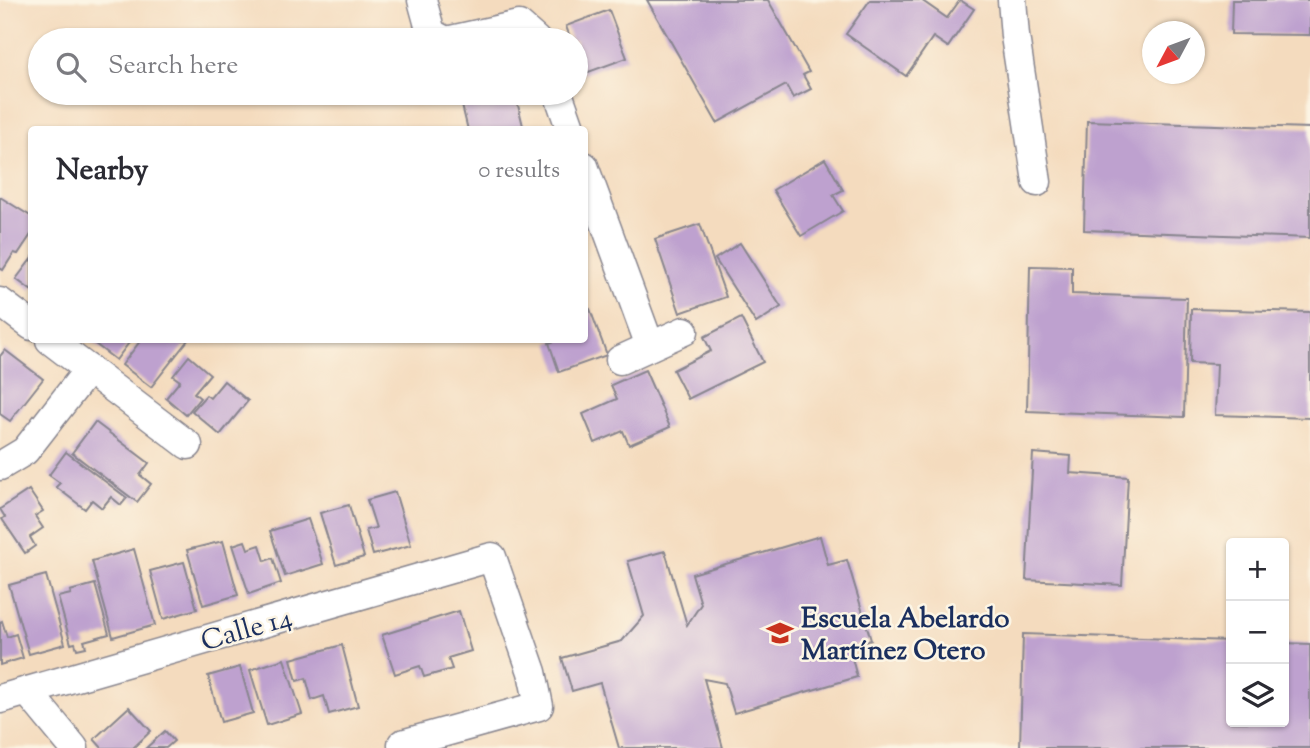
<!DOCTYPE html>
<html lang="en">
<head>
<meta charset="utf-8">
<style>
  body { margin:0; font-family:"Sorts Mill Goudy",serif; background:#f2f2f3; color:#2b2b33 }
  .controls { position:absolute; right:21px; bottom:21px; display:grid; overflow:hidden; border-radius:7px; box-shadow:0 2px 5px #0004 }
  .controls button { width:63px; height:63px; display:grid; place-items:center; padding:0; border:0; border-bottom:2px solid #e1e1e2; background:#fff; color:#2b2b33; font:35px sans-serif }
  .compass { position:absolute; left:1142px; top:21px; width:63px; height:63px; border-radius:50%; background:#fff; box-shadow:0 2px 5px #0004; rotate:229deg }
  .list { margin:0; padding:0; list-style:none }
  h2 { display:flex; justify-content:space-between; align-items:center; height:91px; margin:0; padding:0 28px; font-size:30px }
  h2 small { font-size:23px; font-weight:400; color:#7c7c81 }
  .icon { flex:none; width:38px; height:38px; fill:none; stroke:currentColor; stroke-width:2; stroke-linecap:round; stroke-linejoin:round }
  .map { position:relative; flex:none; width:1310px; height:748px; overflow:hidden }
  .search { position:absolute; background:#fff; box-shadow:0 2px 5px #0004; left:28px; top:28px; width:560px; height:77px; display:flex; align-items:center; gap:18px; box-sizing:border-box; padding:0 24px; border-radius:38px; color:#7c7c81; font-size:26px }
  .panel { position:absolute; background:#fff; box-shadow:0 2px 5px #0004; left:28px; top:126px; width:560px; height:217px; border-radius:7px }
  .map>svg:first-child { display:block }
</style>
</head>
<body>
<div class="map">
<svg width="1310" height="748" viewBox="0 0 1310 748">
  <rect width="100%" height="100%" fill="#fcf5e5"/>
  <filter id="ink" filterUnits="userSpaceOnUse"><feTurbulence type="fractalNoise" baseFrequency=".0143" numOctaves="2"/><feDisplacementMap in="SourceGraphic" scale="14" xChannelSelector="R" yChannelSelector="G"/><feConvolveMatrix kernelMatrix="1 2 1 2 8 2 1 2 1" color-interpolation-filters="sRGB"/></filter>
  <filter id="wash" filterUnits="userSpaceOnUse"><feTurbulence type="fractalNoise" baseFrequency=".00686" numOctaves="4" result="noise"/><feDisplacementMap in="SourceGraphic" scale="28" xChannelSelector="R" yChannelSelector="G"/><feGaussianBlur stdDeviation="1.57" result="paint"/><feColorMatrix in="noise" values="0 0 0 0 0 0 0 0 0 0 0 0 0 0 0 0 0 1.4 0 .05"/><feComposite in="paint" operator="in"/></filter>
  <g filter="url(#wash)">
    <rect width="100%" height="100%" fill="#f4dbbe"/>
    <g id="blocks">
      <g fill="#bea1cf">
        <path d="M 647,0 L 768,0 L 809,72 L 803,75 L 811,89 L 793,98 L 786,85 L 717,123 Z"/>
        <path d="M 870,0 L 921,0 L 947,18 L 960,0 L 974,9 L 948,47 L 933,37 L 906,76 L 846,34 Z"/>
        <path d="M 1232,0 L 1310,0 L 1310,35 L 1231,34 Z"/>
        <path d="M 609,10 L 627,58 L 583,74 L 576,54 L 576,40 L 571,40 L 566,26 Z"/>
        <path d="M 459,93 L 515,93 L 524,130 L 468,130 Z"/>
        <path d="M 1087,121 L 1310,128 L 1310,238 L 1084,230 Z"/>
        <path d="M 825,159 L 843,190 L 833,195 L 843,211 L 801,236 L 773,190 Z"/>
        <path d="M 0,197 L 32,217 L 32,233 L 18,254 L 14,253 L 3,270 L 0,268 Z"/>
        <path d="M 700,224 L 726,297 L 680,313 L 655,239 Z"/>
        <path d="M 740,243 L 781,307 L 756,323 L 715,259 Z"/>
        <path d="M 32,258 L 32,291 L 16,279 Z"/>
        <path d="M 1030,266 L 1072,267 L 1072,294 L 1187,298 L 1184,417 L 1027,411 Z"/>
        <path d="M 590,309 L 607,355 L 559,372 L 549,343 L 558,340 L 584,340 L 584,311 Z"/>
        <path d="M 1191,309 L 1310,312 L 1310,418 L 1215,415 L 1217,364 L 1190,363 Z"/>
        <path d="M 741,318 L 763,362 L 688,399 L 673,370 L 711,351 L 704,337 Z"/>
        <path d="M 90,340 L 131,340 L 116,360 Z"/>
        <path d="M 141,340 L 188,340 L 151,387 L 122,365 Z"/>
        <path d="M 5,350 L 43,379 L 10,421 L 0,414 L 0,356 Z"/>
        <path d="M 189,356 L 210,374 L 194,393 L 200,398 L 186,415 L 166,398 L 180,381 L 173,376 Z"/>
        <path d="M 645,370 L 670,427 L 629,445 L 623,431 L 595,443 L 583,414 L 617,399 L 611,385 Z"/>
        <path d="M 224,381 L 248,401 L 220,435 L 192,411 L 206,395 L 210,398 Z"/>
        <path d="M 95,422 L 149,463 L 140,475 L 151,484 L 137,502 L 72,453 Z"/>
        <path d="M 66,452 L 127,498 L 121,505 L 111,497 L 102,508 L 92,500 L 85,509 L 56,487 L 60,483 L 49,475 Z"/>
        <path d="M 1033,453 L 1071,456 L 1070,473 L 1128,477 L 1122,585 L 1026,580 Z"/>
        <path d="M 29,490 L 43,511 L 35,516 L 43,528 L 30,537 L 35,546 L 25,553 L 2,519 L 5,517 L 0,509 Z"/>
        <path d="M 395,492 L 411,545 L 373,555 L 366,530 L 376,528 L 367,500 Z"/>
        <path d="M 349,505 L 364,557 L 336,565 L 320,513 Z"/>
        <path d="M 308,519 L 323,564 L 285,576 L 270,531 Z"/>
        <path d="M 820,536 L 828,565 L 847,560 L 871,640 L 849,647 L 857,677 L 734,713 L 725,683 L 704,679 L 723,748 L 619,748 L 600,683 L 572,691 L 562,658 L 622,641 L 644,616 L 628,561 L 665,551 L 687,625 L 701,604 L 692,574 Z"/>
        <path d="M 223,541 L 238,595 L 203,605 L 187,550 Z"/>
        <path d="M 245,541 L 248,549 L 260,545 L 265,561 L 273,558 L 281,583 L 249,594 L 233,545 Z"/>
        <path d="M 134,549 L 155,625 L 113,637 L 92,561 Z"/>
        <path d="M 184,562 L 197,609 L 163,619 L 150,571 Z"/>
        <path d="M 46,575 L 65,644 L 29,654 L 9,585 Z"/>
        <path d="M 95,584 L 109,634 L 84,641 L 86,647 L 77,649 L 75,643 L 71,644 L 58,597 L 71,594 L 70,591 Z"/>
        <path d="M 459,611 L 471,651 L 448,658 L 452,669 L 424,677 L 420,666 L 395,674 L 382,635 Z"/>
        <path d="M 2,621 L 7,637 L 16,634 L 23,658 L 0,665 L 0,622 Z"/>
        <path d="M 1023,634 L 1231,641 L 1231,722 L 1284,722 L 1284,643 L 1310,644 L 1310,748 L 1020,748 Z"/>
        <path d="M 342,645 L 358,706 L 329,714 L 324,696 L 312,700 L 306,678 L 297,681 L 291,659 Z"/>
        <path d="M 284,659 L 302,714 L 267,725 L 250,670 Z"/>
        <path d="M 240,667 L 253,713 L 221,722 L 208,676 Z"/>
        <path d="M 129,707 L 151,731 L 133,748 L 102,748 L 94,739 Z"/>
        <path d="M 165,731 L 174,741 L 166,748 L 146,748 Z"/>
      </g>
    </g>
  </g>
  <g filter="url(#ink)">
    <use href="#blocks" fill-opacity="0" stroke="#88858e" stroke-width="2"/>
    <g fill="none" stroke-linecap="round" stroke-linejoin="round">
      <g stroke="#88858e" stroke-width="31">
        <g id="minor">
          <path d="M 422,0 L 431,33 L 444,40"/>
          <path d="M 1012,0 L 1015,36 L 1037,182"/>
          <path d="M 451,40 L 519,25 L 536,40"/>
          <path d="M 558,93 L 571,130"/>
          <path d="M 584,166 L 650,346"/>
          <path d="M 0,302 L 32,326"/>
          <path d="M 50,340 L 188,445"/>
          <path d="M 620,360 L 684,331"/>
          <path d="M 0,466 L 25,451 L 89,369"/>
          <path d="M 27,691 L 74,748"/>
          <path d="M 0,699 L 492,557 L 532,672 L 539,706 L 402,744"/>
        </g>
      </g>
      <use href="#minor" stroke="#fff" stroke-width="28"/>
    </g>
  </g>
  <defs>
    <g id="school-bare" transform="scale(2.1)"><path d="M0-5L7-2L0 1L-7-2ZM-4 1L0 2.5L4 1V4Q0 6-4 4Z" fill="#c8321e" stroke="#fcf5e5" stroke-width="2.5" paint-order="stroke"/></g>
  </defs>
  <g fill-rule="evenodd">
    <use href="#school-bare" x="780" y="633"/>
  </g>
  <g text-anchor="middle" stroke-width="5" stroke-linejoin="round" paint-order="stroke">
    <g font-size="28" font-weight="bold" fill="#1b2f5e" stroke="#fcf5e5" text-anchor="start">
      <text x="801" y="627">Escuela Abelardo<tspan x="801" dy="32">Martínez Otero</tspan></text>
    </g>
    <g font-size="28" fill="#1b2f5e" stroke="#fcf5e5">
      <text transform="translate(246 628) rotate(-16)" y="10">Calle 14</text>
    </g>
  </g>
</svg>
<div class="controls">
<button>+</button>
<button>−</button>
<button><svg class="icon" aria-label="layers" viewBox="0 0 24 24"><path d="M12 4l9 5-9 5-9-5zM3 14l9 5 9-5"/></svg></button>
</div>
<svg class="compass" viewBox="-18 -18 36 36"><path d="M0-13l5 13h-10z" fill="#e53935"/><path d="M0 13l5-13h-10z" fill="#7c7c81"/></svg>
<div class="search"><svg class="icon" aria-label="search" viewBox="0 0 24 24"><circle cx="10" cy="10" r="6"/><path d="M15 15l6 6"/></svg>Search here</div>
<section class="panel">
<h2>Nearby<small>0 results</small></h2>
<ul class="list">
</ul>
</section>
</div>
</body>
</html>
